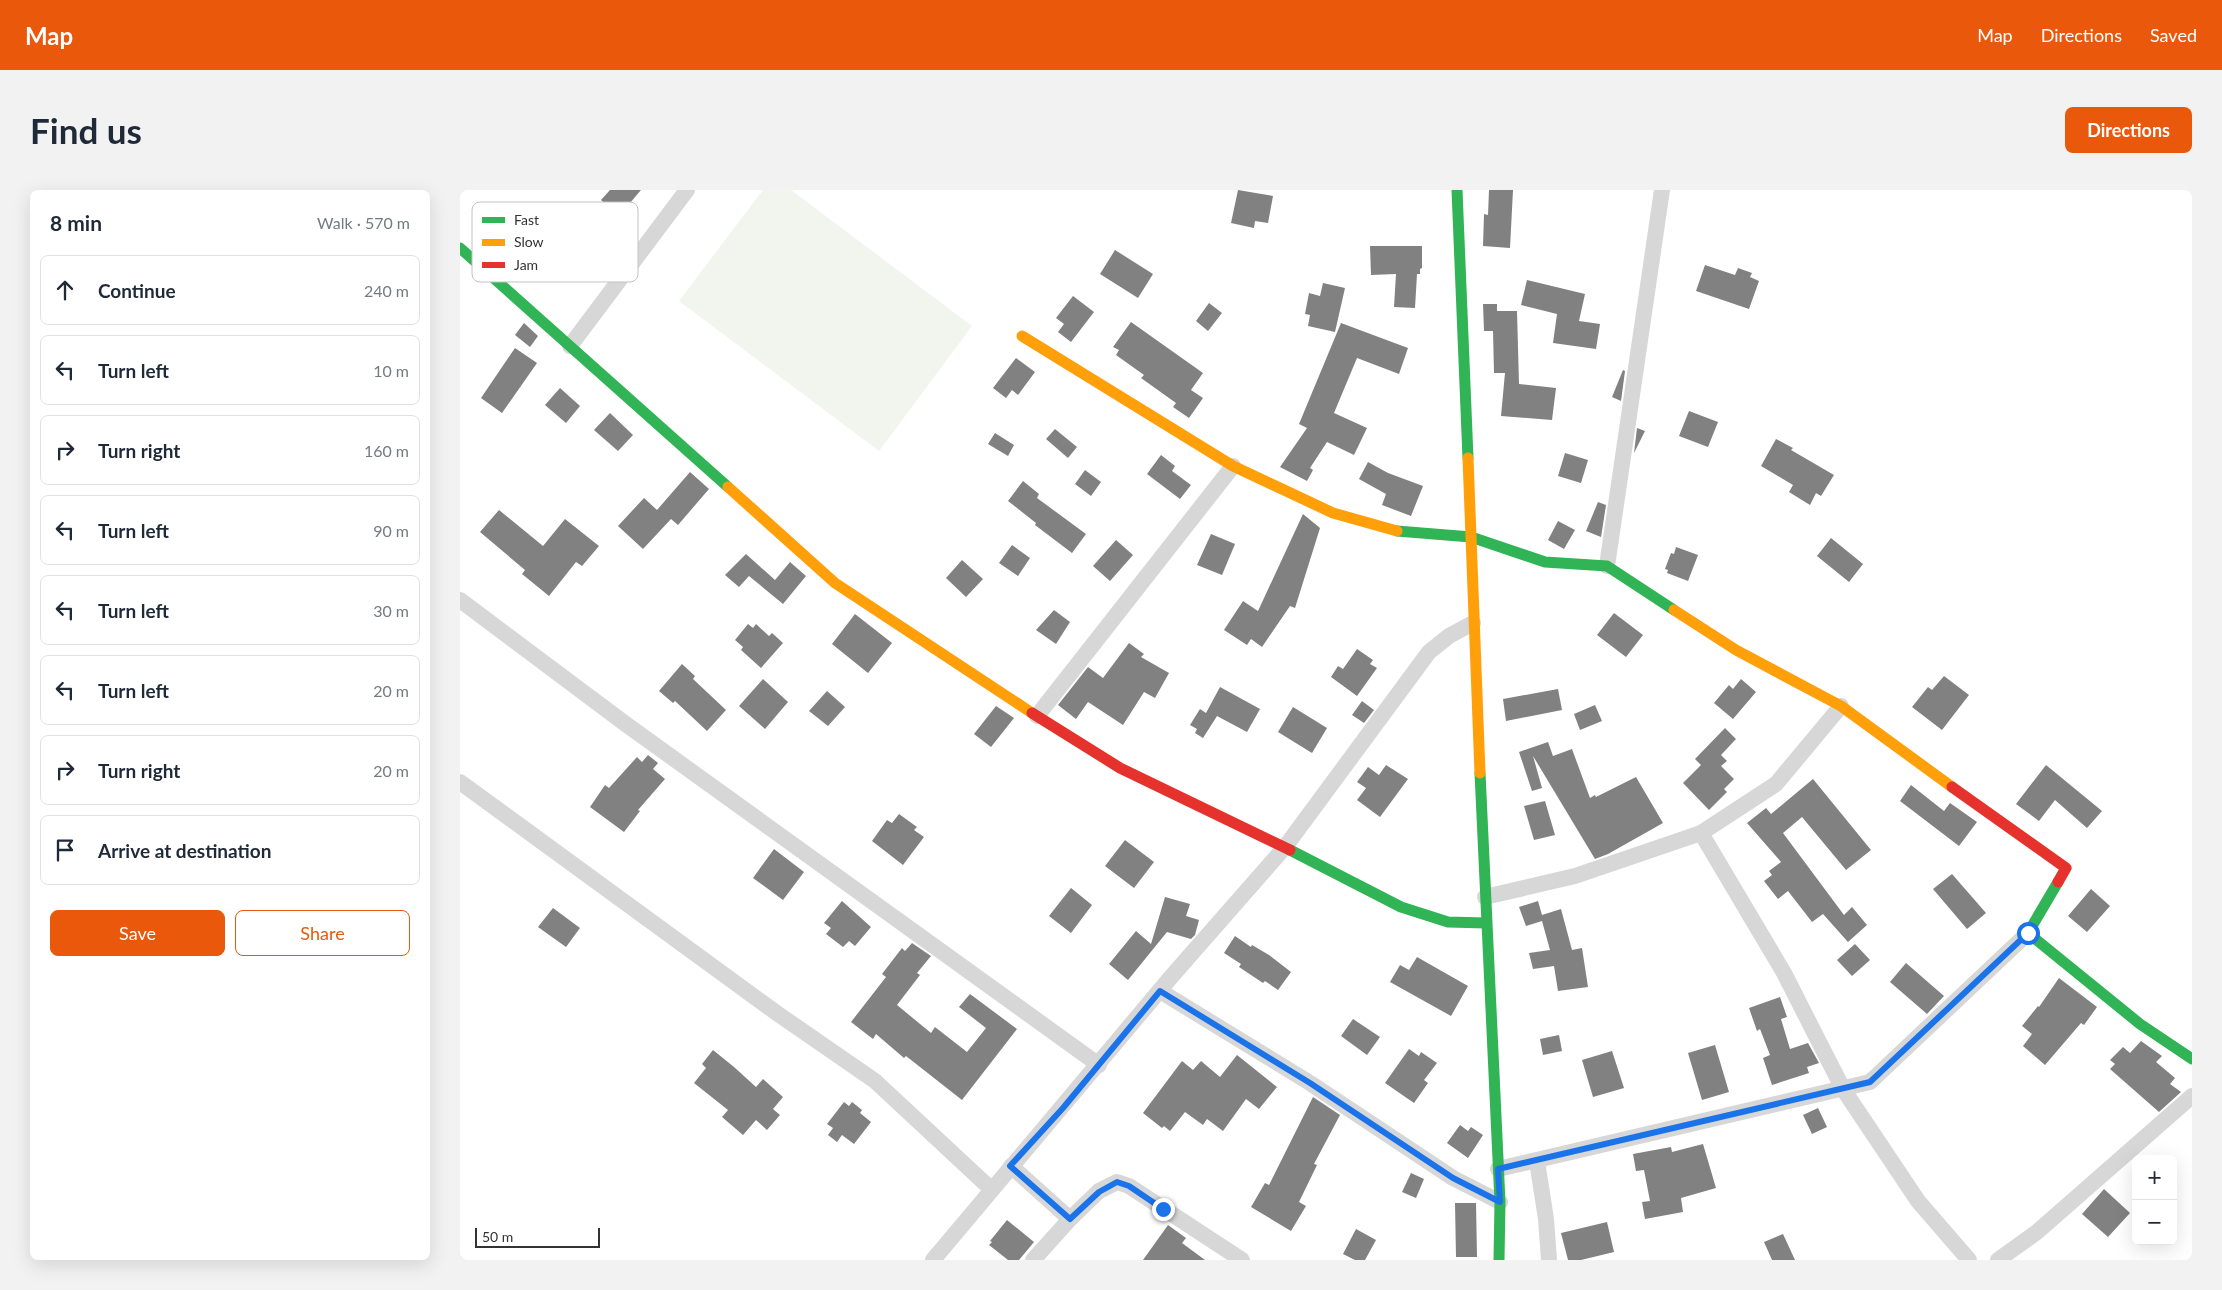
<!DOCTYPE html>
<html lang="en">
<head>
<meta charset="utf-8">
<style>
  body { margin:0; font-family:Lato,sans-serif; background:#f2f2f3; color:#1f2937 }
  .controls { position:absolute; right:15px; bottom:15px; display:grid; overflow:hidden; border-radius:8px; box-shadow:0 5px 20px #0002 }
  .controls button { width:45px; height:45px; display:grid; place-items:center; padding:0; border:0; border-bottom:1px solid #e0e1e3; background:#fff; color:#1f2937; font:25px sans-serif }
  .scale { position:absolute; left:15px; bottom:12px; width:125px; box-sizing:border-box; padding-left:5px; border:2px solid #333; border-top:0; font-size:14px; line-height:18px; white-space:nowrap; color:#333; -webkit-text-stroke:4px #fff; paint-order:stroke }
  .stop { position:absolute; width:15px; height:15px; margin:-11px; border:4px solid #1a73e8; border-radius:50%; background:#fff }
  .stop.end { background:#1a73e8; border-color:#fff; box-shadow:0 1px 5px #0008 }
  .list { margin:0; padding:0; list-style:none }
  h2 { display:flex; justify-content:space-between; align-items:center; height:65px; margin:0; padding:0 20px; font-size:21px }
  h2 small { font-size:16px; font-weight:400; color:#747a83 }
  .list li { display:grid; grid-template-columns:32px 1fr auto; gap:15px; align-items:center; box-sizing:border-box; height:70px; margin:0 10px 10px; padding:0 10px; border:1px solid #e0e1e3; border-radius:8px }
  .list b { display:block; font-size:19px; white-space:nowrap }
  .list em { font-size:16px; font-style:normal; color:#747a83 }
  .actions { display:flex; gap:10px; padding:15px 20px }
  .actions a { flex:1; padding:11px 0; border:1px solid #ea580c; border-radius:8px; text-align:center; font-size:18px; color:#ea580c }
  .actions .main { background:#ea580c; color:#fff }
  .icon { flex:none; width:28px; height:28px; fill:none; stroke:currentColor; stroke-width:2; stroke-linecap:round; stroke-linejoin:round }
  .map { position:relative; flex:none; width:1732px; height:1070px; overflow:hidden; border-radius:8px }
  header { display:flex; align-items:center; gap:30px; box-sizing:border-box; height:70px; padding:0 25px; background:#ea580c; color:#fff }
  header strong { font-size:24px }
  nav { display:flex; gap:28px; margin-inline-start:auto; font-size:18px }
  .intro { display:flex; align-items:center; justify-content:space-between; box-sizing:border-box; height:120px; padding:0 30px }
  h1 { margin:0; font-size:35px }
  .button { padding:12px 22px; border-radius:8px; background:#ea580c; color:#fff; font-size:18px; font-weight:700 }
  main { display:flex; gap:30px; padding:0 30px }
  aside { flex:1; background:#fff; border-radius:8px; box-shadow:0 5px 20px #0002 }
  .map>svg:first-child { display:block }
</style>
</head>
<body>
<header>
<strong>Map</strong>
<nav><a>Map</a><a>Directions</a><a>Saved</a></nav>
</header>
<div class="intro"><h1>Find us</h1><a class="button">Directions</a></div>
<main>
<aside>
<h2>8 min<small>Walk · 570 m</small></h2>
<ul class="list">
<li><svg class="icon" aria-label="ahead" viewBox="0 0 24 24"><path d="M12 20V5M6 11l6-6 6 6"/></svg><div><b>Continue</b></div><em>240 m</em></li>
<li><svg class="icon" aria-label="left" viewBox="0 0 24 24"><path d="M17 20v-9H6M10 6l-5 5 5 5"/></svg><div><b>Turn left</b></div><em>10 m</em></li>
<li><svg class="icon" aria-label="right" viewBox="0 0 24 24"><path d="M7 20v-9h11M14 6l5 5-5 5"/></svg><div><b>Turn right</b></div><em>160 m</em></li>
<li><svg class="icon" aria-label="left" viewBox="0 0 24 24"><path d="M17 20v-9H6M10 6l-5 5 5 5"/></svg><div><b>Turn left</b></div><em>90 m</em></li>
<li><svg class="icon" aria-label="left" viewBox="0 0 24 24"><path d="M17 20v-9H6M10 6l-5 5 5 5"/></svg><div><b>Turn left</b></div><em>30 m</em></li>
<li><svg class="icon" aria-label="left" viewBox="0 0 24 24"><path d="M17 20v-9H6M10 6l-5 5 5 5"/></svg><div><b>Turn left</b></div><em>20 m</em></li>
<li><svg class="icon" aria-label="right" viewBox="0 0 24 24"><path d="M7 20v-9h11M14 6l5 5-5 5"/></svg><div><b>Turn right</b></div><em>20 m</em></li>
<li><svg class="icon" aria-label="arrive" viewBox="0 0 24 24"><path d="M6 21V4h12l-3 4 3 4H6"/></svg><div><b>Arrive at destination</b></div></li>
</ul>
<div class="actions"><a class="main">Save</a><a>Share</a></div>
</aside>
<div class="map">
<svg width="1732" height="1070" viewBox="0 0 1732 1070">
  <rect width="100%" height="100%" fill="#fff"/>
  <path fill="#f1f5ed" d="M 303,0 L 331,0 L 512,136 L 419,261 L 219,111 Z"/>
  <g fill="#818181">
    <path d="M 150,0 L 181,0 L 159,26 L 141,10 Z"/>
    <path d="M 778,0 L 813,6 L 808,33 L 795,31 L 794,38 L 771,33 Z"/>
    <path d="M 1029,0 L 1053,0 L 1050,58 L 1023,56 L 1024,24 L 1028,25 Z"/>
    <path d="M 910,56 L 962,56 L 962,78 L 960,79 L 960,84 L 957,84 L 955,118 L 934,117 L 936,84 L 911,85 Z"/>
    <path d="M 655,60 L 693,84 L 678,108 L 640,84 Z"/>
    <path d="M 1245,75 L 1275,85 L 1278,78 L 1292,83 L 1290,87 L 1299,91 L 1289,119 L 1236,101 Z"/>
    <path d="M 1067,90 L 1125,104 L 1119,131 L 1140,134 L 1136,159 L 1093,153 L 1097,124 L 1061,115 Z"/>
    <path d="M 863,93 L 885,98 L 875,142 L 848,136 L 850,125 L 845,124 L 849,103 L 860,106 Z"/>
    <path d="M 613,106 L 634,122 L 611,152 L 598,142 L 604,134 L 596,128 Z"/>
    <path d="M 749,113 L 762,123 L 748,141 L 736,131 Z"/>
    <path d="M 1023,114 L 1037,114 L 1037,121 L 1057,121 L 1059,194 L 1096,198 L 1092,230 L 1041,226 L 1045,183 L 1034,183 L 1033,141 L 1024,141 Z"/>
    <path d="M 671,132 L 743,183 L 731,200 L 743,208 L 729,228 L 713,217 L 716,213 L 681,188 L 684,185 L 656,165 L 659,160 L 653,157 Z"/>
    <path d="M 64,133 L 78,146 L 70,157 L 55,145 Z"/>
    <path d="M 881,133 L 948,158 L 939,184 L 897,168 L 874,223 L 907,238 L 894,265 L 867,252 L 850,278 L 853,280 L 847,291 L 820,277 L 847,238 L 839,234 Z"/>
    <path d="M 55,158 L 77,173 L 42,223 L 21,208 Z"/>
    <path d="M 556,168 L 575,182 L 558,205 L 552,200 L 546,208 L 533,198 Z"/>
    <path d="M 1163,180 L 1165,181 L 1161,211 L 1152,207 Z"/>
    <path d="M 100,198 L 120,216 L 106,233 L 85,215 Z"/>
    <path d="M 1229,221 L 1258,232 L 1248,257 L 1219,246 Z"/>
    <path d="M 150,223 L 173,245 L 158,261 L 134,240 Z"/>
    <path d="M 1177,238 L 1185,241 L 1174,263 Z"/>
    <path d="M 595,239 L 617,257 L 608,268 L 586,249 Z"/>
    <path d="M 535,243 L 554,255 L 548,266 L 528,254 Z"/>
    <path d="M 1316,249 L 1333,258 L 1331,260 L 1374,285 L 1361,306 L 1356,303 L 1350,315 L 1329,302 L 1333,295 L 1301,276 Z"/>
    <path d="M 1105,263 L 1128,270 L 1121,293 L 1098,286 Z"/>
    <path d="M 701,265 L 715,276 L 712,281 L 731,295 L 720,309 L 687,284 Z"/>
    <path d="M 908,272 L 928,283 L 963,296 L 951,326 L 922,315 L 926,304 L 899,289 Z"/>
    <path d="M 625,280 L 641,292 L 631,306 L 615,294 Z"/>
    <path d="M 230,282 L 249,299 L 218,335 L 211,329 L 183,359 L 158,336 L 184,308 L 197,320 Z"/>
    <path d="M 563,291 L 579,304 L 577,308 L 626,344 L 612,363 L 575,335 L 576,333 L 548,311 Z"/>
    <path d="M 1138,312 L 1146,315 L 1141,347 L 1126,341 Z"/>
    <path d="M 39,320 L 83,356 L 105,329 L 139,356 L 122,376 L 116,372 L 89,406 L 62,384 L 65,380 L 20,342 Z"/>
    <path d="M 843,324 L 860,338 L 835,418 L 830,416 L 802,457 L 791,449 L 787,455 L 764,440 L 783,411 L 798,421 Z"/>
    <path d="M 1098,331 L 1115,340 L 1104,359 L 1088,350 Z"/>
    <path d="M 751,344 L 775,354 L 762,385 L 737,375 Z"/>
    <path d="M 1371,348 L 1403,374 L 1389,392 L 1357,366 Z"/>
    <path d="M 656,350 L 673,365 L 650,391 L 633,376 Z"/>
    <path d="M 552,355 L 570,368 L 558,386 L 539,373 Z"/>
    <path d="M 1216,357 L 1238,365 L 1228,391 L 1207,383 L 1208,380 L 1205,379 L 1211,363 L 1214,364 Z"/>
    <path d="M 286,364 L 315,390 L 330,372 L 346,386 L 323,414 L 289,386 L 279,397 L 265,385 Z"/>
    <path d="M 502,370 L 523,389 L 506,407 L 486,388 Z"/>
    <path d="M 594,420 L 610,432 L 596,454 L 576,440 Z"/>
    <path d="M 1154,423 L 1183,445 L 1166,467 L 1137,445 Z"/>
    <path d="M 395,424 L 432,453 L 408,483 L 372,454 Z"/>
    <path d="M 288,434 L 293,438 L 296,434 L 309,446 L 312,443 L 323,453 L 301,478 L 281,460 L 283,457 L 275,450 Z"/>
    <path d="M 669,453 L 684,464 L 681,467 L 709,483 L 695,508 L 684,502 L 663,535 L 628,512 L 616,529 L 598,515 L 628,477 L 643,488 Z"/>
    <path d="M 897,459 L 913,470 L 910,474 L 917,478 L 897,506 L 871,487 L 878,476 L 883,479 Z"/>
    <path d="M 222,474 L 235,486 L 233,489 L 266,520 L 247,541 L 215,511 L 213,513 L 199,501 Z"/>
    <path d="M 1484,486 L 1509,505 L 1482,540 L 1452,517 L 1468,497 L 1472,500 Z"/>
    <path d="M 303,489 L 328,512 L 305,539 L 279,516 Z"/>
    <path d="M 1281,489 L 1296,502 L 1273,529 L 1254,513 L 1269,495 L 1273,499 Z"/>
    <path d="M 760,497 L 800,519 L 787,542 L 757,526 L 743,548 L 735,543 L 737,539 L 730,535 L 740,519 L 746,523 Z"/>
    <path d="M 1098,499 L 1102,520 L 1046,531 L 1043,509 Z"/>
    <path d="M 367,501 L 385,517 L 368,536 L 349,521 Z"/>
    <path d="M 902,511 L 914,520 L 904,533 L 892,525 Z"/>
    <path d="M 1135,515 L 1142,531 L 1120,540 L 1114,524 Z"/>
    <path d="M 536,516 L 554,528 L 531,557 L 514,544 Z"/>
    <path d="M 833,517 L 867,538 L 852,563 L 818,542 Z"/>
    <path d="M 1265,538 L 1276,549 L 1261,565 L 1267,571 L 1261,576 L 1274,589 L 1264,599 L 1267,602 L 1249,620 L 1223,593 L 1241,575 L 1235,569 Z"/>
    <path d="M 1088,552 L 1093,566 L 1112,559 L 1130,608 L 1135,605 L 1136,607 L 1176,587 L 1203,633 L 1148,664 L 1135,669 L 1073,566 L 1082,598 L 1072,601 L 1059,562 Z"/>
    <path d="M 188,565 L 198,573 L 193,579 L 205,589 L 178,620 L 180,621 L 164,642 L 130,617 L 145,595 L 149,598 L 177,567 L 182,572 Z"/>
    <path d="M 926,575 L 948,589 L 920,627 L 897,610 L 906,598 L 897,592 L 908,577 L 919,585 Z"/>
    <path d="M 1586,575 L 1642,621 L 1627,638 L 1595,610 L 1579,631 L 1556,614 Z"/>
    <path d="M 1353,589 L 1411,660 L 1386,680 L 1342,627 L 1323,643 L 1384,725 L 1392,717 L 1407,735 L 1388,752 L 1363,724 L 1352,732 L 1328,701 L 1318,709 L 1304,691 L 1312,685 L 1309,681 L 1321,672 L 1287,633 L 1306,618 L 1311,624 Z"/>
    <path d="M 1451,595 L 1484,621 L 1490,613 L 1517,632 L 1499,656 L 1440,611 Z"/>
    <path d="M 1085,611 L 1095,645 L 1074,650 L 1064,616 Z"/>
    <path d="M 439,624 L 457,637 L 454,640 L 464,647 L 443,675 L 412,651 L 427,630 L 432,633 Z"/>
    <path d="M 665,650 L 694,672 L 674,698 L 645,676 Z"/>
    <path d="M 314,659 L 344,682 L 323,710 L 293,688 Z"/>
    <path d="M 1492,684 L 1526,723 L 1507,739 L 1473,699 Z"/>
    <path d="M 611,698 L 632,715 L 611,743 L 589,726 Z"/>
    <path d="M 1631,699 L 1650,716 L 1627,742 L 1608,726 Z"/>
    <path d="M 705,707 L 730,714 L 726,726 L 739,730 L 735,745 L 731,749 L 707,742 L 668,790 L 649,774 L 676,741 L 691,754 Z"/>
    <path d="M 382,711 L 411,737 L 395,756 L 389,751 L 383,757 L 366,744 L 371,738 L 364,733 Z"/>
    <path d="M 1078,711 L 1082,725 L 1101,719 L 1112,760 L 1122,758 L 1128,797 L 1098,801 L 1094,776 L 1073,779 L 1069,763 L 1090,760 L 1082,731 L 1066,736 L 1059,717 Z"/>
    <path d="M 93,718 L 120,738 L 106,757 L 78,737 Z"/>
    <path d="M 775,746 L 791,757 L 792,755 L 809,765 L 831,782 L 818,800 L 805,791 L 803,793 L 779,777 L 781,774 L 764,763 Z"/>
    <path d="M 452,753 L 471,766 L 457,783 L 460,785 L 437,815 L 471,843 L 475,837 L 507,862 L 526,838 L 499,817 L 510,804 L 557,839 L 502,910 L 446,866 L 444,868 L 416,844 L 413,849 L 391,832 L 426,787 L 422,784 L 442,758 L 445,761 Z"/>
    <path d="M 1395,754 L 1410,770 L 1392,786 L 1377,770 Z"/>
    <path d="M 957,767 L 1008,796 L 991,826 L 930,792 L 940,775 L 949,780 Z"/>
    <path d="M 1446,773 L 1484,806 L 1467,824 L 1430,792 Z"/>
    <path d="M 1599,788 L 1637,817 L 1624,835 L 1621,833 L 1585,875 L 1563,856 L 1572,844 L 1562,836 L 1578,816 L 1579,817 Z"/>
    <path d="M 1320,807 L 1327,827 L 1321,829 L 1330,859 L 1348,853 L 1359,873 L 1347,877 L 1349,883 L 1312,895 L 1303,868 L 1310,865 L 1300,839 L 1297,841 L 1289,818 Z"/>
    <path d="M 893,829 L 920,847 L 907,865 L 881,846 Z"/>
    <path d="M 1099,845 L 1102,861 L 1083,865 L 1080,849 Z"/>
    <path d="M 1681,851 L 1702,866 L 1696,872 L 1715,888 L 1710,894 L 1721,902 L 1699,922 L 1650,879 L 1655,874 L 1650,870 L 1663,857 L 1670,863 Z"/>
    <path d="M 1255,855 L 1269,902 L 1242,910 L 1228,863 Z"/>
    <path d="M 949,859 L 959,866 L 961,862 L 977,873 L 964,890 L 968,893 L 954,913 L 925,893 Z"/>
    <path d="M 253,860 L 274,877 L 296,897 L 303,889 L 323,907 L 313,919 L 320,925 L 307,940 L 296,930 L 283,945 L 262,927 L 268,920 L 234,893 L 246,878 L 242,874 Z"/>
    <path d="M 1152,861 L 1164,898 L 1133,907 L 1122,870 Z"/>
    <path d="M 777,865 L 817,897 L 799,919 L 786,909 L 763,941 L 747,929 L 743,935 L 725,922 L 710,941 L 704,936 L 702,938 L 683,923 L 722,871 L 733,880 L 741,871 L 760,887 Z"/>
    <path d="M 853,907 L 880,925 L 854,974 L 857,975 L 839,1012 L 846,1016 L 831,1041 L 791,1017 L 805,993 L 809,995 Z"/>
    <path d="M 384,912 L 389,916 L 392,912 L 402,920 L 400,923 L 411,932 L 394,954 L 382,945 L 377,952 L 368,945 L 373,938 L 367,934 Z"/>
    <path d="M 1358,918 L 1367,937 L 1352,944 L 1343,925 Z"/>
    <path d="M 1000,935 L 1008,941 L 1011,937 L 1023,945 L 1008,968 L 987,953 Z"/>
    <path d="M 1243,954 L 1256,998 L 1221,1008 L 1223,1022 L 1185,1029 L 1182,1012 L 1190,1011 L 1184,980 L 1176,981 L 1173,964 L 1211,957 L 1212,962 Z"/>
    <path d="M 951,983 L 964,989 L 956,1008 L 942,1002 Z"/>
    <path d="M 1644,999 L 1670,1023 L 1648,1047 L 1622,1024 Z"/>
    <path d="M 995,1013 L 1016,1013 L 1017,1067 L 996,1067 Z"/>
    <path d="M 547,1030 L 574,1052 L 559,1070 L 548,1070 L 529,1055 L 532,1052 L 530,1051 Z"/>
    <path d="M 1147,1032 L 1154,1062 L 1121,1070 L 1108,1070 L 1101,1043 Z"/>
    <path d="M 708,1035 L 726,1048 L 722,1053 L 745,1070 L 683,1070 Z"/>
    <path d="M 896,1039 L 916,1050 L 905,1070 L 895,1070 L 883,1064 Z"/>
    <path d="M 1323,1044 L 1335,1070 L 1312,1070 L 1304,1052 Z"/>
  </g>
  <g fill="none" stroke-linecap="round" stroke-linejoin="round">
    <g stroke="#d7d7d7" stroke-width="16">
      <path d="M 110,156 L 227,0"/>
      <path d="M 1147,376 L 1202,0"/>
      <path d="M 0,410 L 167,535 L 639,875"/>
      <path d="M 577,526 L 773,276"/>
      <path d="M 0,592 L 318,824 L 415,891 L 531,999"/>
      <path d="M 1241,643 L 1324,783 L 1383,899 L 1458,1011 L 1509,1070"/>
      <path d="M 1025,707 L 1115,686 L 1241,643 L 1316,594 L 1381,516"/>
      <path d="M 700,801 L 850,893 L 993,988 L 1040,1012"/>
      <path d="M 1077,971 L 1086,1029 L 1089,1070"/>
      <path d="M 551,976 L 610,1029 L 639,1001 L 657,992 L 669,996 L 782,1070"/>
      <path d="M 1038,979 L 1410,892 L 1568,743"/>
      <path d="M 473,1070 L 711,787 L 825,657 L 969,462 L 989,446 L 1013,433"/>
      <path d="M 573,1070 L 610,1029"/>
      <path d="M 1538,1070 L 1577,1042 L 1732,906"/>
    </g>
    <g stroke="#30b455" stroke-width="11">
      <path d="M 997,0 L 1008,268"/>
      <path d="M 0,58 L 268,297"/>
      <path d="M 937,341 L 1011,347 L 1085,372 L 1147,376 L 1214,420"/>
      <path d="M 1020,583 L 1040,1012 L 1039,1070"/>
      <path d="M 830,660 L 941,717 L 988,732 L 1026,733"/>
      <path d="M 1598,692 L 1568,743 L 1680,834 L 1732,869"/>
    </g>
    <g stroke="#ff9f0a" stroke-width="11">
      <path d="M 562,146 L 773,276 L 873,323 L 937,341"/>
      <path d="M 1008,268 L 1020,583"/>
      <path d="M 268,297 L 375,393 L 572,523"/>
      <path d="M 1214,420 L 1276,460 L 1381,516 L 1492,597"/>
    </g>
    <g stroke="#e5322d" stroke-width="11">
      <path d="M 572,523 L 660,578 L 830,660"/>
      <path d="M 1492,597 L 1606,678 L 1598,692"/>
    </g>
  </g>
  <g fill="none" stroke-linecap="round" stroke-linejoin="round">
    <path stroke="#1a73e8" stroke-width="6" d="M 703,1019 L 669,996 L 657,992 L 639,1002 L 610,1029 L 550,976 L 603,918 L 700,801 L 850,893 L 993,988 L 1040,1012 L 1038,979 L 1410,892 L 1568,743"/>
  </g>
  <rect x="12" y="12" width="166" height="80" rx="8" fill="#fff" stroke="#c2c2c2" stroke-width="1"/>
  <rect x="22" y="27" width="23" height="6" fill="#30b455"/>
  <rect x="22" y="49" width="23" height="7" fill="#ff9f0a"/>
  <rect x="22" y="72" width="23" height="6" fill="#e5322d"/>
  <g font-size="14" fill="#333">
    <text x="54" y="35">Fast</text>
    <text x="54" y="57">Slow</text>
    <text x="54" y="80">Jam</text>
  </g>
</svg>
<div class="controls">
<button>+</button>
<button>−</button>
</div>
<div class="scale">50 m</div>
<div class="stop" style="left:1568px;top:743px"></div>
<div class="stop end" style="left:703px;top:1019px"></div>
</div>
</main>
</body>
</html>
